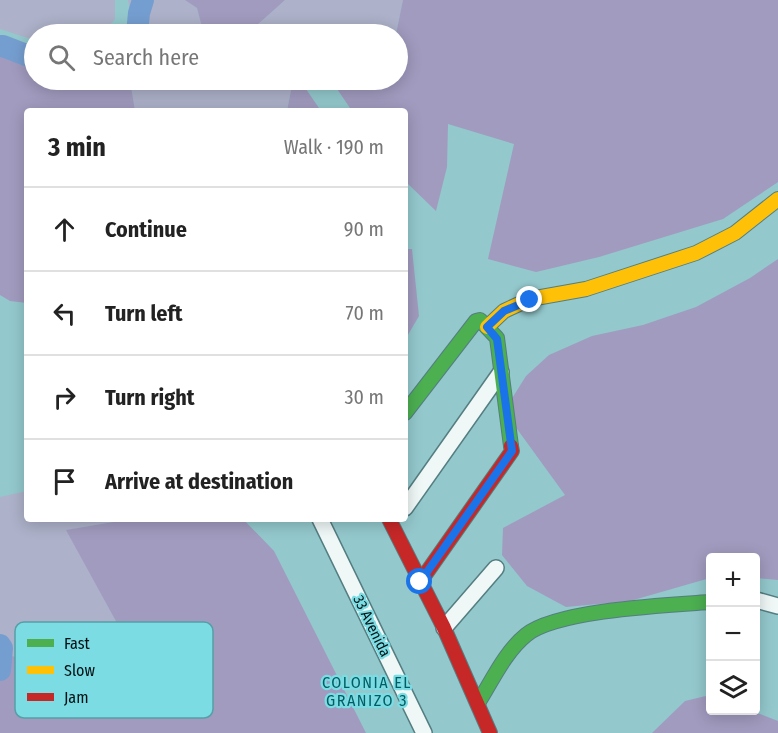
<!DOCTYPE html>
<html lang="en">
<head>
<meta charset="utf-8">
<style>
  body { margin:0; font-family:"Fira Sans Condensed",sans-serif; background:#f6f6f6; color:#222 }
  .controls { position:absolute; right:18px; bottom:18px; display:grid; overflow:hidden; border-radius:6px; box-shadow:0 3px 15px #0003 }
  .controls button { width:54px; height:54px; display:grid; place-items:center; padding:0; border:0; border-bottom:2px solid #e0e0e0; background:#fff; color:#222; font:30px sans-serif }
  .stop { position:absolute; width:18px; height:18px; margin:-14px; border:4px solid #1a73e8; border-radius:50%; background:#fff }
  .stop.end { background:#1a73e8; border-color:#fff; box-shadow:0 2px 6px #0008 }
  .list { margin:0; padding:0; list-style:none }
  h2 { display:flex; justify-content:space-between; align-items:center; height:78px; margin:0; padding:0 24px; font-size:26px }
  h2 small { font-size:20px; font-weight:400; color:#767676 }
  .list li { display:grid; grid-template-columns:39px 1fr auto; gap:18px; align-items:center; box-sizing:border-box; height:84px; padding:0 24px; border-top:2px solid #e0e0e0 }
  .list b { display:block; font-size:22px; white-space:nowrap }
  .list em { font-size:20px; font-style:normal; color:#767676 }
  .icon { flex:none; width:33px; height:33px; fill:none; stroke:currentColor; stroke-width:2; stroke-linecap:round; stroke-linejoin:round }
  .map { position:relative; flex:none; width:778px; height:733px; overflow:hidden }
  .search { position:absolute; background:#fff; box-shadow:0 3px 15px #0003; left:24px; top:24px; width:384px; height:66px; display:flex; align-items:center; gap:15px; box-sizing:border-box; padding:0 21px; border-radius:33px; color:#767676; font-size:22px }
  .panel { position:absolute; background:#fff; box-shadow:0 3px 15px #0003; left:24px; top:108px; width:384px; height:414px; border-radius:6px }
  .map>svg:first-child { display:block }
</style>
</head>
<body>
<div class="map">
<svg width="778" height="733" viewBox="0 0 778 733">
  <rect width="100%" height="100%" fill="#93c8cc"/>
  <g fill="#adb1c9">
    <path d="M 0,0 L 115,0 L 115,19 L 103,34 L 34,34 L 34,40 L 0,29 Z"/>
    <path d="M 128,0 L 185,0 L 197,8 L 203,31 L 207,34 L 122,34 L 131,14 Z"/>
    <path d="M 285,0 L 403,0 L 396,34 L 311,30 L 306,34 L 247,34 Z"/>
    <path d="M 130,80 L 293,80 L 287,111 L 135,111 Z"/>
    <path d="M 27,491 L 27,519 L 131,519 L 67,530 L 123,634 L 76,653 L 17,657 L 0,654 L 0,497 Z"/>
  </g>
  <g fill="#a19bbf">
    <path d="M 185,0 L 285,0 L 247,34 L 207,34 L 203,31 L 197,8 Z"/>
    <path d="M 403,0 L 778,0 L 778,182 L 723,219 L 599,257 L 536,272 L 488,259 L 514,144 L 448,124 L 447,167 L 436,211 L 405,181 L 405,111 L 352,111 L 331,80 L 398,80 L 398,34 L 396,34 Z"/>
    <path d="M 0,51 L 34,68 L 34,80 L 130,80 L 135,111 L 27,111 L 27,303 L 10,301 L 0,295 Z"/>
    <path d="M 293,80 L 310,80 L 306,89 L 321,111 L 287,111 Z"/>
    <path d="M 405,249 L 412,249 L 419,316 L 405,340 Z"/>
    <path d="M 778,259 L 778,580 L 756,578 L 756,558 L 710,558 L 710,578 L 630,601 L 566,607 L 527,586 L 502,555 L 503,528 L 565,495 L 504,411 L 526,376 L 549,355 L 592,336 L 643,325 L 696,307 L 750,278 Z"/>
    <path d="M 131,519 L 243,519 L 274,551 L 366,733 L 0,733 L 0,654 L 17,657 L 76,653 L 123,634 L 66,530 Z"/>
    <path d="M 710,695 L 710,710 L 752,711 L 778,721 L 778,733 L 652,733 L 685,701 Z"/>
  </g>
  <g fill="none" stroke-linecap="round" stroke-linejoin="round">
    <g stroke="#759ed0" stroke-width="22">
      <path d="M 137,34 L 139,13 L 143,0"/>
      <path d="M 0,46 L 3,46 L 34,58"/>
      <path d="M 0,645 L 2,648 L 0,670"/>
    </g>
    <g stroke="#547e81" stroke-width="18">
      <g id="street">
        <path d="M 405,508 L 501,372"/>
        <path d="M 320,519 L 424,733"/>
        <path d="M 756,600 L 778,606"/>
        <path d="M 444,628 L 496,568"/>
      </g>
    </g>
    <g stroke="#547e81" stroke-width="16">
      <g id="fast">
        <path d="M 405,413 L 476,321 L 480,320 L 497,338 L 511,446"/>
        <path d="M 478,703 C 492,681 505,652 526,635 C 556,610 668,605 710,602"/>
      </g>
    </g>
    <g stroke="#547e81" stroke-width="16">
      <path id="slow" d="M 487,327 L 504,311 L 530,299 L 586,289 L 696,253 L 735,233 L 778,199"/>
    </g>
    <g stroke="#547e81" stroke-width="16">
      <g id="jam">
        <path d="M 389,519 L 444,628 L 490,733"/>
        <path d="M 420,582 L 512,451 L 511,446"/>
      </g>
    </g>
    <use href="#street" stroke="#eff7f7" stroke-width="15"/>
    <use href="#fast" stroke="#4caf50" stroke-width="14"/>
    <use href="#slow" stroke="#ffc107" stroke-width="14"/>
    <use href="#jam" stroke="#c62828" stroke-width="14"/>
  </g>
  <g fill="none" stroke-linecap="round" stroke-linejoin="round">
    <path stroke="#1a73e8" stroke-width="8" d="M 420,582 L 512,451 L 497,339 L 487,327 L 504,311 L 530,300"/>
  </g>
  <g text-anchor="middle" stroke-width="4.5" stroke-linejoin="round" paint-order="stroke">
    <g font-size="15" fill="#001214" stroke="#7bdce4">
      <text transform="translate(372 626) rotate(64)" y="5">33 Avenida</text>
    </g>
    <g font-size="16" letter-spacing="1.5" fill="#025e64" stroke="#7bdce4">
      <text x="367" y="688">COLONIA EL<tspan x="367" dy="18">GRANIZO 3</tspan></text>
    </g>
  </g>
  <rect x="15" y="622" width="198" height="96" rx="9" fill="#7bdce4" stroke="#569fa6" stroke-width="1.5"/>
  <rect x="27" y="639" width="27" height="8" fill="#4caf50"/>
  <rect x="27" y="666" width="27" height="8" fill="#ffc107"/>
  <rect x="27" y="693" width="27" height="8" fill="#c62828"/>
  <g font-size="16" fill="#001214">
    <text x="64" y="649">Fast</text>
    <text x="64" y="676">Slow</text>
    <text x="64" y="703">Jam</text>
  </g>
</svg>
<div class="controls">
<button>+</button>
<button>−</button>
<button><svg class="icon" aria-label="layers" viewBox="0 0 24 24"><path d="M12 4l9 5-9 5-9-5zM3 14l9 5 9-5"/></svg></button>
</div>
<div class="stop" style="left:420px;top:582px"></div>
<div class="stop end" style="left:530px;top:300px"></div>
<div class="search"><svg class="icon" aria-label="search" viewBox="0 0 24 24"><circle cx="10" cy="10" r="6"/><path d="M15 15l6 6"/></svg>Search here</div>
<section class="panel">
<h2>3 min<small>Walk · 190 m</small></h2>
<ul class="list">
<li><svg class="icon" aria-label="ahead" viewBox="0 0 24 24"><path d="M12 20V5M6 11l6-6 6 6"/></svg><div><b>Continue</b></div><em>90 m</em></li>
<li><svg class="icon" aria-label="left" viewBox="0 0 24 24"><path d="M17 20v-9H6M10 6l-5 5 5 5"/></svg><div><b>Turn left</b></div><em>70 m</em></li>
<li><svg class="icon" aria-label="right" viewBox="0 0 24 24"><path d="M7 20v-9h11M14 6l5 5-5 5"/></svg><div><b>Turn right</b></div><em>30 m</em></li>
<li><svg class="icon" aria-label="arrive" viewBox="0 0 24 24"><path d="M6 21V4h12l-3 4 3 4H6"/></svg><div><b>Arrive at destination</b></div></li>
</ul>
</section>
</div>
</body>
</html>
